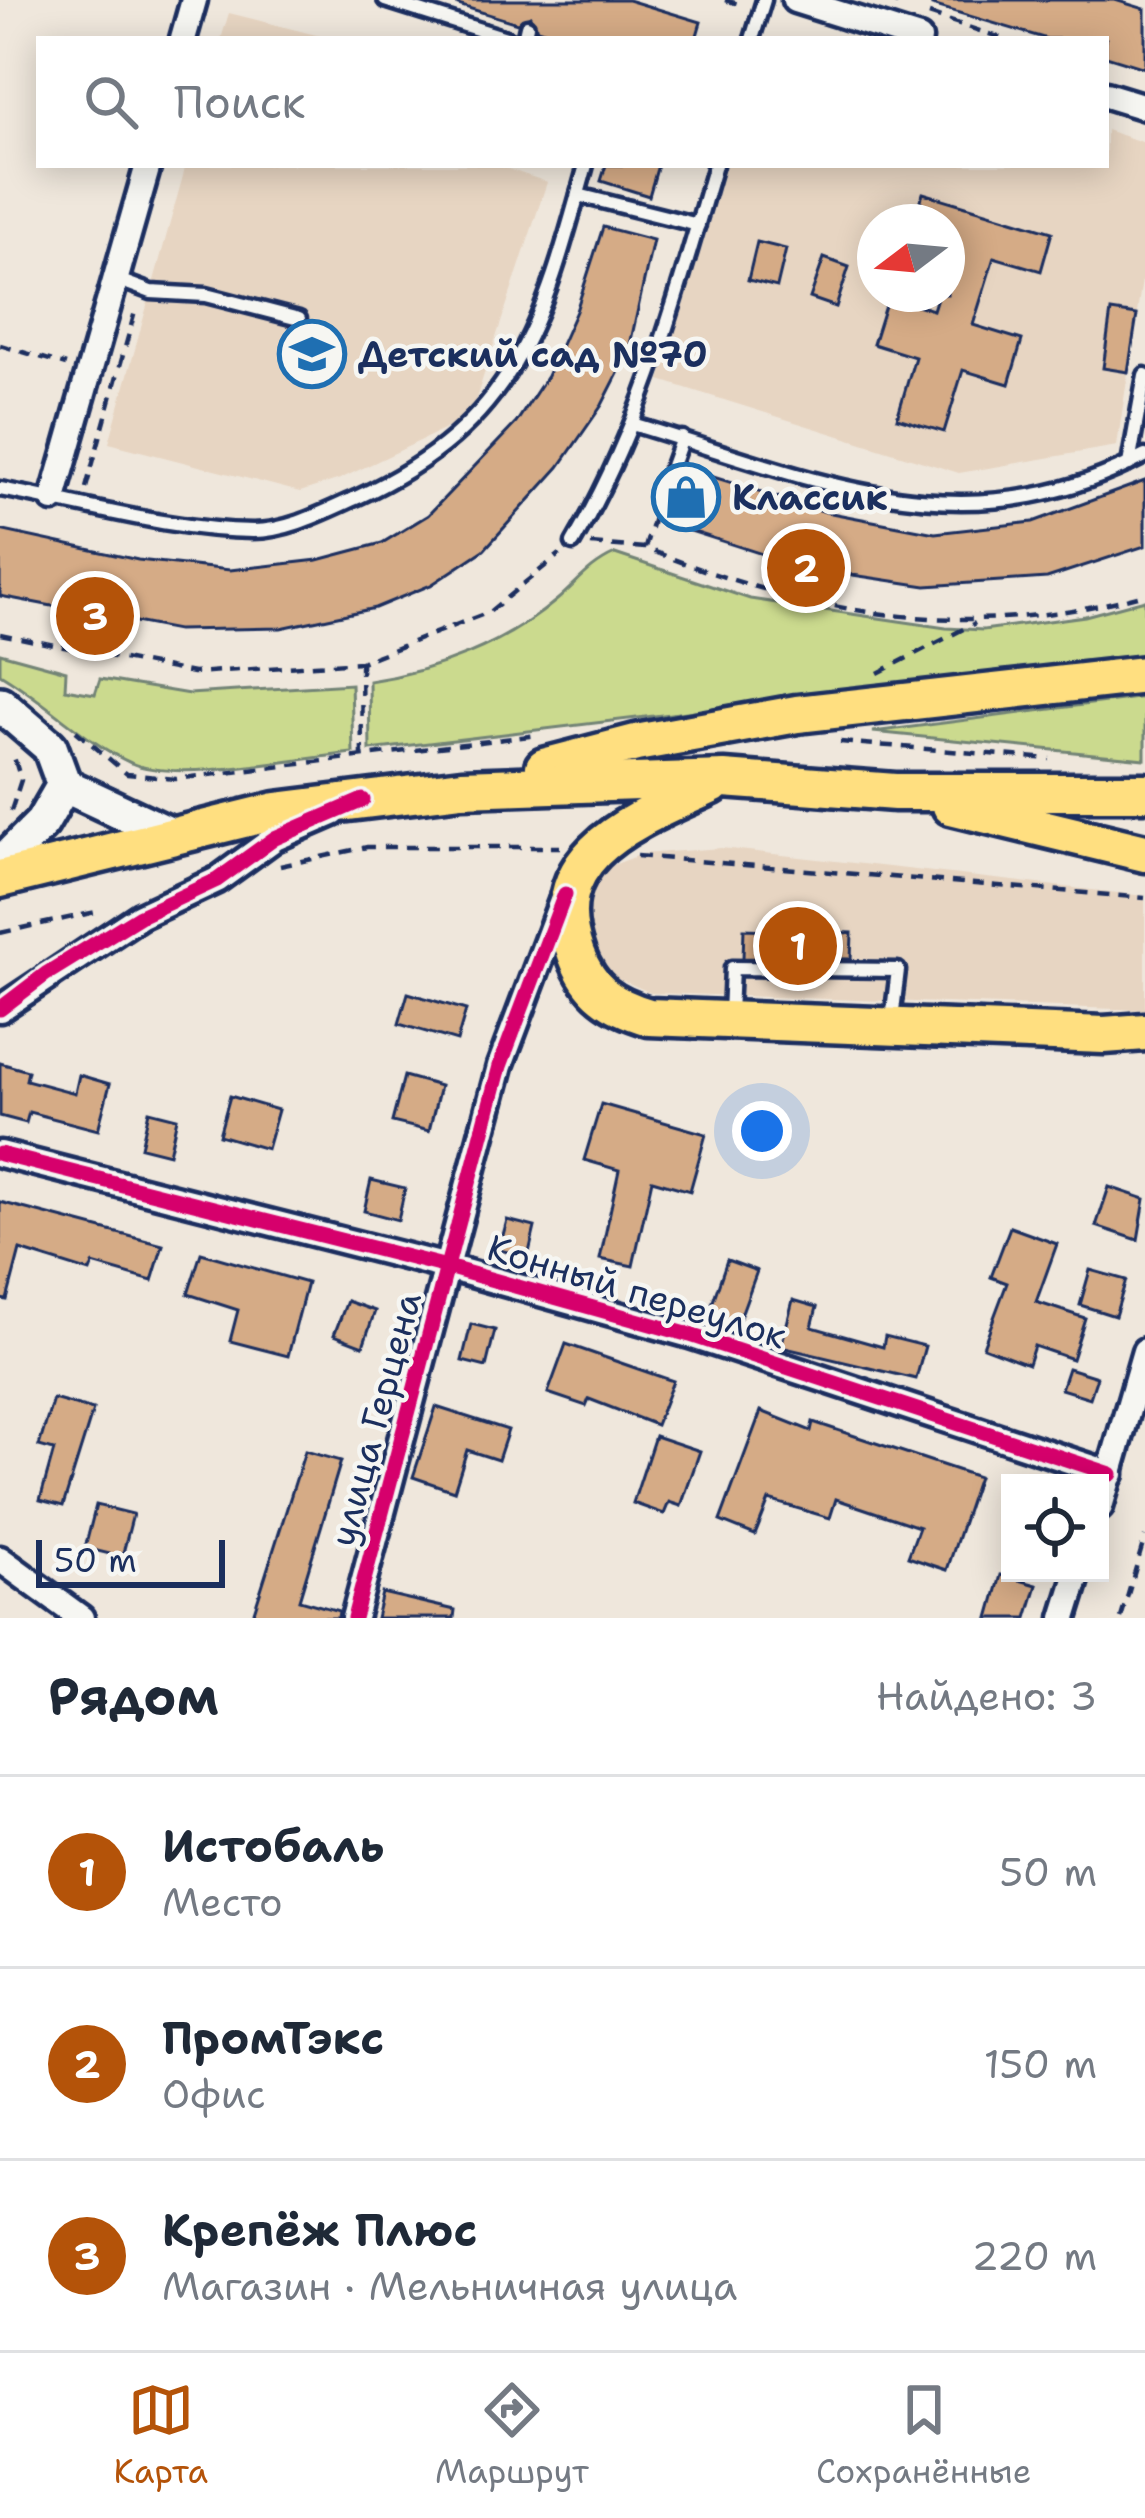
<!DOCTYPE html>
<html lang="ru">
<head>
<meta charset="utf-8">
<style>
  body { margin:0; font-family:"Shantell Sans",sans-serif; background:#f6f6f7; color:#1f2937 }
  .controls { position:absolute; right:36px; bottom:36px; display:grid; overflow:hidden; border-radius:0px; box-shadow:0 6px 30px #0003 }
  .controls button { width:108px; height:108px; display:grid; place-items:center; padding:0; border:0; border-bottom:3px solid #e0e1e3; background:#fff; color:#1f2937; font:60px sans-serif }
  .compass { position:absolute; left:857px; top:204px; width:108px; height:108px; border-radius:50%; background:#fff; box-shadow:0 6px 30px #0003; rotate:254deg }
  .scale { position:absolute; left:36px; bottom:30px; width:189px; box-sizing:border-box; padding-left:12px; border:6px solid #1b2f5e; border-top:0; font-size:33px; line-height:42px; white-space:nowrap; color:#1b2f5e; -webkit-text-stroke:9px #f6f6f2; paint-order:stroke }
  .you { position:absolute; left:762px; top:1131px; width:42px; height:42px; margin:-30px; border:9px solid #fff; border-radius:50%; background:#1a73e8; box-shadow:0 0 0 18px #1a73e833 }
  .badge { display:grid; place-items:center; width:78px; height:78px; border-radius:50%; background:#b45309; color:#fff; font-size:39px; font-weight:700 }
  .pin { position:absolute; translate:-50% -50%; border:6px solid #fff; box-shadow:0 3px 12px #0006 }
  .list { margin:0; padding:0; list-style:none }
  h2 { display:flex; justify-content:space-between; align-items:center; height:156px; margin:0; padding:0 48px; font-size:51px }
  h2 small { font-size:39px; font-weight:400; color:#747a83 }
  .list li { display:grid; grid-template-columns:78px 1fr auto; gap:36px; align-items:center; box-sizing:border-box; height:192px; padding:0 48px; border-top:3px solid #e0e1e3 }
  .list b { display:block; font-size:45px; white-space:nowrap }
  .list p { margin:0; font-size:39px; white-space:nowrap; color:#747a83 }
  .list em { font-size:39px; font-style:normal; color:#747a83 }
  .icon { flex:none; width:66px; height:66px; fill:none; stroke:currentColor; stroke-width:2; stroke-linecap:round; stroke-linejoin:round }
  .map { position:relative; flex:none; width:1145px; height:1618px; overflow:hidden }
  .search { position:absolute; background:#fff; box-shadow:0 6px 30px #0003; left:36px; right:36px; top:36px; height:132px; display:flex; align-items:center; gap:30px; box-sizing:border-box; padding:0 42px; border-radius:0px; color:#747a83; font-size:45px }
  .sheet { height:732px; background:#fff }
  nav { display:flex; justify-content:space-around; align-items:center; box-sizing:border-box; height:168px; border-top:3px solid #e0e1e3; background:#fff; font-size:33px; color:#747a83 }
  nav a { display:grid; justify-items:center; gap:6px }
  nav .on { color:#b45309 }
  .map>svg:first-child { display:block }
</style>
</head>
<body>
<div class="map">
<svg width="1145" height="1618" viewBox="0 0 1145 1618">
  <rect width="100%" height="100%" fill="#efe7dc"/>
  <filter id="ink" filterUnits="userSpaceOnUse"><feTurbulence type="fractalNoise" baseFrequency=".00833" numOctaves="2"/><feDisplacementMap in="SourceGraphic" scale="24" xChannelSelector="R" yChannelSelector="G"/><feConvolveMatrix kernelMatrix="1 2 1 2 8 2 1 2 1" color-interpolation-filters="sRGB"/></filter>
  <g filter="url(#ink)">
    <g fill="#e7d5c2" fill-rule="evenodd">
      <path d="M 229,13 L 332,39 L 221,39 Z"/>
      <path d="M 1106,130 L 1145,143 L 1145,260 L 1117,446 L 959,473 L 660,380 L 726,165 L 1106,165 ZM 875,222 L 947,222 L 947,294 L 875,294 Z"/>
      <path d="M 186,165 L 496,165 L 547,182 L 470,417 L 340,479 L 300,492 L 109,443 Z"/>
      <path d="M 721,848 L 1145,896 L 1145,1010 L 651,993 L 606,973 L 592,950 L 578,900 L 600,870 L 642,854 Z"/>
    </g>
    <g fill="#cbda8e" stroke="#738476" stroke-width="3">
      <path d="M 615,554 L 750,599 L 946,628 L 983,630 L 1085,616 L 1145,600 L 1145,657 L 370,750 L 369,681 C 436,671 504,645 557,600 C 578,582 590,565 615,554 Z"/>
      <path d="M 0,653 L 66,671 L 65,689 L 95,694 L 100,679 L 189,694 L 351,684 L 353,753 C 302,758 174,783 131,763 C 89,745 43,699 0,674 Z"/>
      <path d="M 1145,697 L 1145,759 L 873,732 Z"/>
    </g>
    <g fill="#d5ab86" stroke="#1b2f5e" stroke-width="3">
      <path d="M 459,0 L 628,0 L 701,22 L 696,39 L 570,39 L 537,29 L 530,16 L 517,23 L 458,5 Z"/>
      <path d="M 933,0 L 1115,0 L 1145,9 L 1145,68 L 1106,56 L 1106,39 L 1047,39 L 932,5 Z"/>
      <path d="M 606,165 L 658,165 L 649,196 L 601,181 Z"/>
      <path d="M 923,193 L 1052,232 L 1041,271 L 994,257 L 973,325 L 1022,340 L 1009,384 L 963,370 L 944,432 L 897,418 L 915,357 L 873,344 L 888,296 L 933,310 L 938,294 L 947,294 L 947,222 L 914,222 Z"/>
      <path d="M 603,227 L 653,240 L 628,354 L 602,405 L 559,467 L 484,550 L 431,585 L 375,608 L 281,628 L 177,630 L 0,596 L 0,530 L 138,560 L 230,570 L 318,560 L 382,543 L 428,515 L 516,423 L 547,376 L 576,311 Z"/>
      <path d="M 757,242 L 786,249 L 777,287 L 748,280 Z"/>
      <path d="M 824,258 L 849,267 L 836,307 L 810,298 Z"/>
      <path d="M 1111,311 L 1137,315 L 1128,372 L 1103,368 Z"/>
      <path d="M 694,471 L 826,512 L 935,533 L 1033,522 L 1145,481 L 1145,546 L 1047,578 L 926,586 L 806,568 L 675,526 Z"/>
      <path d="M 744,929 L 852,933 L 851,959 L 743,958 Z"/>
      <path d="M 408,993 L 466,1010 L 457,1041 L 399,1024 Z"/>
      <path d="M 0,1063 L 28,1071 L 26,1080 L 75,1093 L 79,1075 L 110,1084 L 98,1130 L 29,1112 L 26,1123 L 0,1116 Z"/>
      <path d="M 404,1076 L 440,1086 L 429,1131 L 392,1122 Z"/>
      <path d="M 230,1096 L 278,1110 L 267,1149 L 219,1135 Z"/>
      <path d="M 601,1104 L 706,1134 L 690,1191 L 652,1180 L 633,1266 L 600,1259 L 619,1170 L 584,1160 Z"/>
      <path d="M 149,1111 L 177,1118 L 169,1154 L 141,1147 Z"/>
      <path d="M 371,1180 L 405,1188 L 398,1220 L 364,1211 Z"/>
      <path d="M 1109,1187 L 1145,1199 L 1138,1240 L 1096,1226 Z"/>
      <path d="M 0,1202 L 163,1245 L 152,1281 L 93,1264 L 90,1272 L 20,1250 L 7,1300 L 0,1299 Z"/>
      <path d="M 507,1220 L 535,1227 L 528,1257 L 499,1250 Z"/>
      <path d="M 1010,1227 L 1057,1244 L 1036,1302 L 1085,1318 L 1072,1359 L 1034,1346 L 1028,1364 L 983,1347 L 1007,1283 L 991,1277 Z"/>
      <path d="M 201,1253 L 307,1283 L 288,1356 L 230,1341 L 238,1310 L 188,1294 Z"/>
      <path d="M 727,1260 L 757,1271 L 738,1323 L 709,1313 Z"/>
      <path d="M 1090,1270 L 1126,1280 L 1115,1316 L 1080,1305 Z"/>
      <path d="M 793,1300 L 817,1307 L 812,1327 L 883,1347 L 885,1336 L 925,1346 L 916,1379 L 781,1347 Z"/>
      <path d="M 347,1301 L 375,1311 L 363,1346 L 334,1335 Z"/>
      <path d="M 471,1324 L 495,1330 L 486,1367 L 462,1361 Z"/>
      <path d="M 566,1344 L 673,1381 L 656,1425 L 589,1399 L 586,1406 L 548,1393 Z"/>
      <path d="M 1068,1368 L 1097,1377 L 1090,1398 L 1061,1389 Z"/>
      <path d="M 53,1399 L 93,1410 L 63,1506 L 40,1500 L 54,1450 L 39,1446 Z"/>
      <path d="M 436,1407 L 508,1430 L 498,1460 L 467,1450 L 454,1491 L 413,1477 Z"/>
      <path d="M 761,1411 L 811,1431 L 813,1422 L 978,1477 L 947,1570 L 908,1557 L 919,1527 L 836,1499 L 830,1518 L 769,1500 L 755,1535 L 720,1521 Z"/>
      <path d="M 655,1436 L 700,1451 L 681,1506 L 669,1502 L 664,1514 L 633,1503 Z"/>
      <path d="M 305,1451 L 341,1461 L 299,1600 L 339,1611 L 338,1618 L 252,1618 Z"/>
      <path d="M 96,1505 L 133,1514 L 122,1557 L 85,1548 Z"/>
      <path d="M 1001,1575 L 1037,1585 L 1027,1618 L 989,1618 Z"/>
      <path d="M 382,1593 L 455,1610 L 454,1618 L 376,1618 Z"/>
    </g>
    <g fill="none" stroke-linecap="round" stroke-linejoin="round">
      <g stroke="#1b2f5e" stroke-width="21">
        <g id="lane">
          <path d="M 385,0 L 509,39"/>
          <path d="M 524,39 L 527,26"/>
          <path d="M 752,39 L 764,0"/>
          <path d="M 578,195 L 698,225"/>
          <path d="M 116,279 L 151,292 L 206,295 L 299,319"/>
          <path d="M 632,424 C 814,478 961,551 1145,456"/>
          <path d="M 1129,464 L 1145,375"/>
          <path d="M 0,489 C 83,504 168,530 253,531 C 289,531 326,511 358,497 C 516,424 543,322 586,165"/>
          <path d="M 660,499 L 682,438"/>
          <path d="M 573,543 C 642,426 677,295 715,165"/>
          <path d="M 730,1014 L 732,968 L 898,970 L 892,1019"/>
        </g>
      </g>
      <g stroke="#1b2f5e" stroke-width="33">
        <g id="street">
          <path d="M 795,0 L 919,39"/>
          <path d="M 183,39 L 194,0"/>
          <path d="M 1106,95 L 1145,107"/>
          <path d="M 53,499 L 148,165"/>
          <path d="M 0,1009 L 140,916 L 217,880 L 275,838 L 333,813"/>
          <path d="M 0,1154 L 447,1267 L 690,1335 L 1111,1474"/>
          <path d="M 1100,1507 L 1145,1351"/>
          <path d="M 0,1559 L 81,1618"/>
          <path d="M 354,1618 L 500,1066 L 562,901"/>
          <path d="M 1064,1618 L 1078,1573"/>
        </g>
      </g>
      <g stroke="#1b2f5e" stroke-width="42">
        <g id="secondary">
          <path d="M 0,704 L 50,747 L 64,785"/>
          <path d="M 64,785 L 173,836"/>
          <path d="M 0,865 L 42,823 L 64,785"/>
        </g>
      </g>
      <g stroke="#1b2f5e" stroke-width="45">
        <g id="primary">
          <path d="M 544,767 L 636,743 L 797,714 L 1145,675"/>
          <path d="M 712,785 C 637,820 539,853 576,954 C 590,992 612,1006 649,1017 L 1104,1035 L 1145,1032"/>
          <path d="M 951,806 L 1145,853"/>
          <path d="M 0,879 L 276,811 L 462,788 L 724,779 L 895,792 L 1145,792"/>
        </g>
      </g>
      <g stroke="#1b2f5e" stroke-width="4.5" stroke-dasharray="12 9" stroke-linecap="butt">
        <path d="M 725,0 L 742,5"/>
        <path d="M 886,0 L 901,5"/>
        <path d="M 929,14 L 1004,39"/>
        <path d="M 0,345 L 66,365"/>
        <path d="M 86,488 L 136,308"/>
        <path d="M 654,517 L 645,548 C 815,616 966,643 1145,594"/>
        <path d="M 591,544 L 645,548"/>
        <path d="M 0,634 L 193,673 L 361,662 L 489,612 L 560,554"/>
        <path d="M 361,662 L 362,758"/>
        <path d="M 878,673 L 975,623"/>
        <path d="M 76,731 L 127,774 L 176,779 L 538,735"/>
        <path d="M 840,742 L 1050,759"/>
        <path d="M 11,811 L 21,780 L 13,754"/>
        <path d="M 637,856 L 1145,898"/>
        <path d="M 280,866 L 367,847 L 560,847"/>
        <path d="M 0,933 L 100,911"/>
        <path d="M 1121,1618 L 1145,1537"/>
      </g>
      <use href="#lane" stroke="#f6f6f2" stroke-width="12"/>
      <use href="#street" stroke="#f6f6f2" stroke-width="24"/>
      <use href="#secondary" stroke="#f6f6f2" stroke-width="33"/>
      <use href="#primary" stroke="#ffdf80" stroke-width="36"/>
      <g stroke="#f6f6f2" stroke-width="22">
        <g id="cycleway">
          <path d="M 0,1009 L 46,974 L 140,916 L 217,880 L 275,838 L 363,800"/>
          <path d="M 0,1154 L 447,1267 L 690,1335 L 1111,1474"/>
          <path d="M 354,1618 L 500,1066 L 565,894"/>
        </g>
      </g>
      <use href="#cycleway" stroke="#d6006c" stroke-width="15"/>
    </g>
  </g>
  <defs>
    <g id="school-ring" transform="scale(3.45)"><circle r="9.5" fill="#f6f6f2" stroke="#1f6fb2" stroke-width="1.5"/><path d="M0-5L7-2L0 1L-7-2ZM-4 1L0 2.5L4 1V4Q0 6-4 4Z" fill="#1f6fb2"/></g>
    <g id="shop-ring" transform="scale(3.45)"><circle r="9.5" fill="#f6f6f2" stroke="#1f6fb2" stroke-width="1.5"/><path d="M-5-2.5h2.3a2.7 3.5 0 0 1 5.4 0H5L5.5 6h-11ZM-1.5-2.5h3a1.5 2.3 0 0 0-3 0Z" fill="#1f6fb2"/></g>
  </defs>
  <g fill-rule="evenodd">
    <use href="#school-ring" x="312" y="354"/>
    <use href="#shop-ring" x="686" y="497"/>
  </g>
  <g text-anchor="middle" stroke-width="9" stroke-linejoin="round" paint-order="stroke">
    <g font-size="36" font-weight="bold" fill="#1b2f5e" stroke="#f6f6f2" text-anchor="start">
      <text x="358" y="367">Детский сад №70</text>
      <text x="732" y="510">Классик</text>
    </g>
    <g font-size="36" fill="#1b2f5e" stroke="#f6f6f2">
      <text transform="translate(637 1291) rotate(17)" y="13">Конный переулок</text>
      <text transform="translate(375 1419) rotate(-75)" y="13">улица Герцена</text>
    </g>
  </g>
</svg>
<div class="controls">
<button><svg class="icon" aria-label="locate" viewBox="0 0 24 24"><circle cx="12" cy="12" r="6"/><path d="M12 2v4M12 18v4M2 12h4M18 12h4"/></svg></button>
</div>
<svg class="compass" viewBox="-18 -18 36 36"><path d="M0-13l5 13h-10z" fill="#e53935"/><path d="M0 13l5-13h-10z" fill="#747a83"/></svg>
<div class="scale">50 m</div>
<div class="you"></div>
<div class="pin badge" style="left:798px;top:946px">1</div>
<div class="pin badge" style="left:806px;top:568px">2</div>
<div class="pin badge" style="left:95px;top:616px">3</div>
<div class="search"><svg class="icon" aria-label="search" viewBox="0 0 24 24"><circle cx="10" cy="10" r="6"/><path d="M15 15l6 6"/></svg>Поиск</div>
</div>
<section class="sheet">
<h2>Рядом<small>Найдено: 3</small></h2>
<ul class="list">
<li><span class="badge">1</span><div><b>Истобаль</b><p>Место</p></div><em>50 m</em></li>
<li><span class="badge">2</span><div><b>ПромТэкс</b><p>Офис</p></div><em>150 m</em></li>
<li><span class="badge">3</span><div><b>Крепёж Плюс</b><p>Магазин · Мельничная улица</p></div><em>220 m</em></li>
</ul>
</section>
<nav>
<a class="on"><svg class="icon" aria-label="map" viewBox="0 0 24 24"><path d="M3 6l6-2 6 2 6-2v14l-6 2-6-2-6 2zM9 4v14M15 6v14"/></svg>Карта</a>
<a><svg class="icon" aria-label="directions" viewBox="0 0 24 24"><path d="M12 3l9 9-9 9-9-9zM9 14v-3h6M13 9l2 2-2 2"/></svg>Маршрут</a>
<a><svg class="icon" aria-label="saved" viewBox="0 0 24 24"><path d="M7 4h10v16l-5-4-5 4z"/></svg>Сохранённые</a>
</nav>
</body>
</html>
